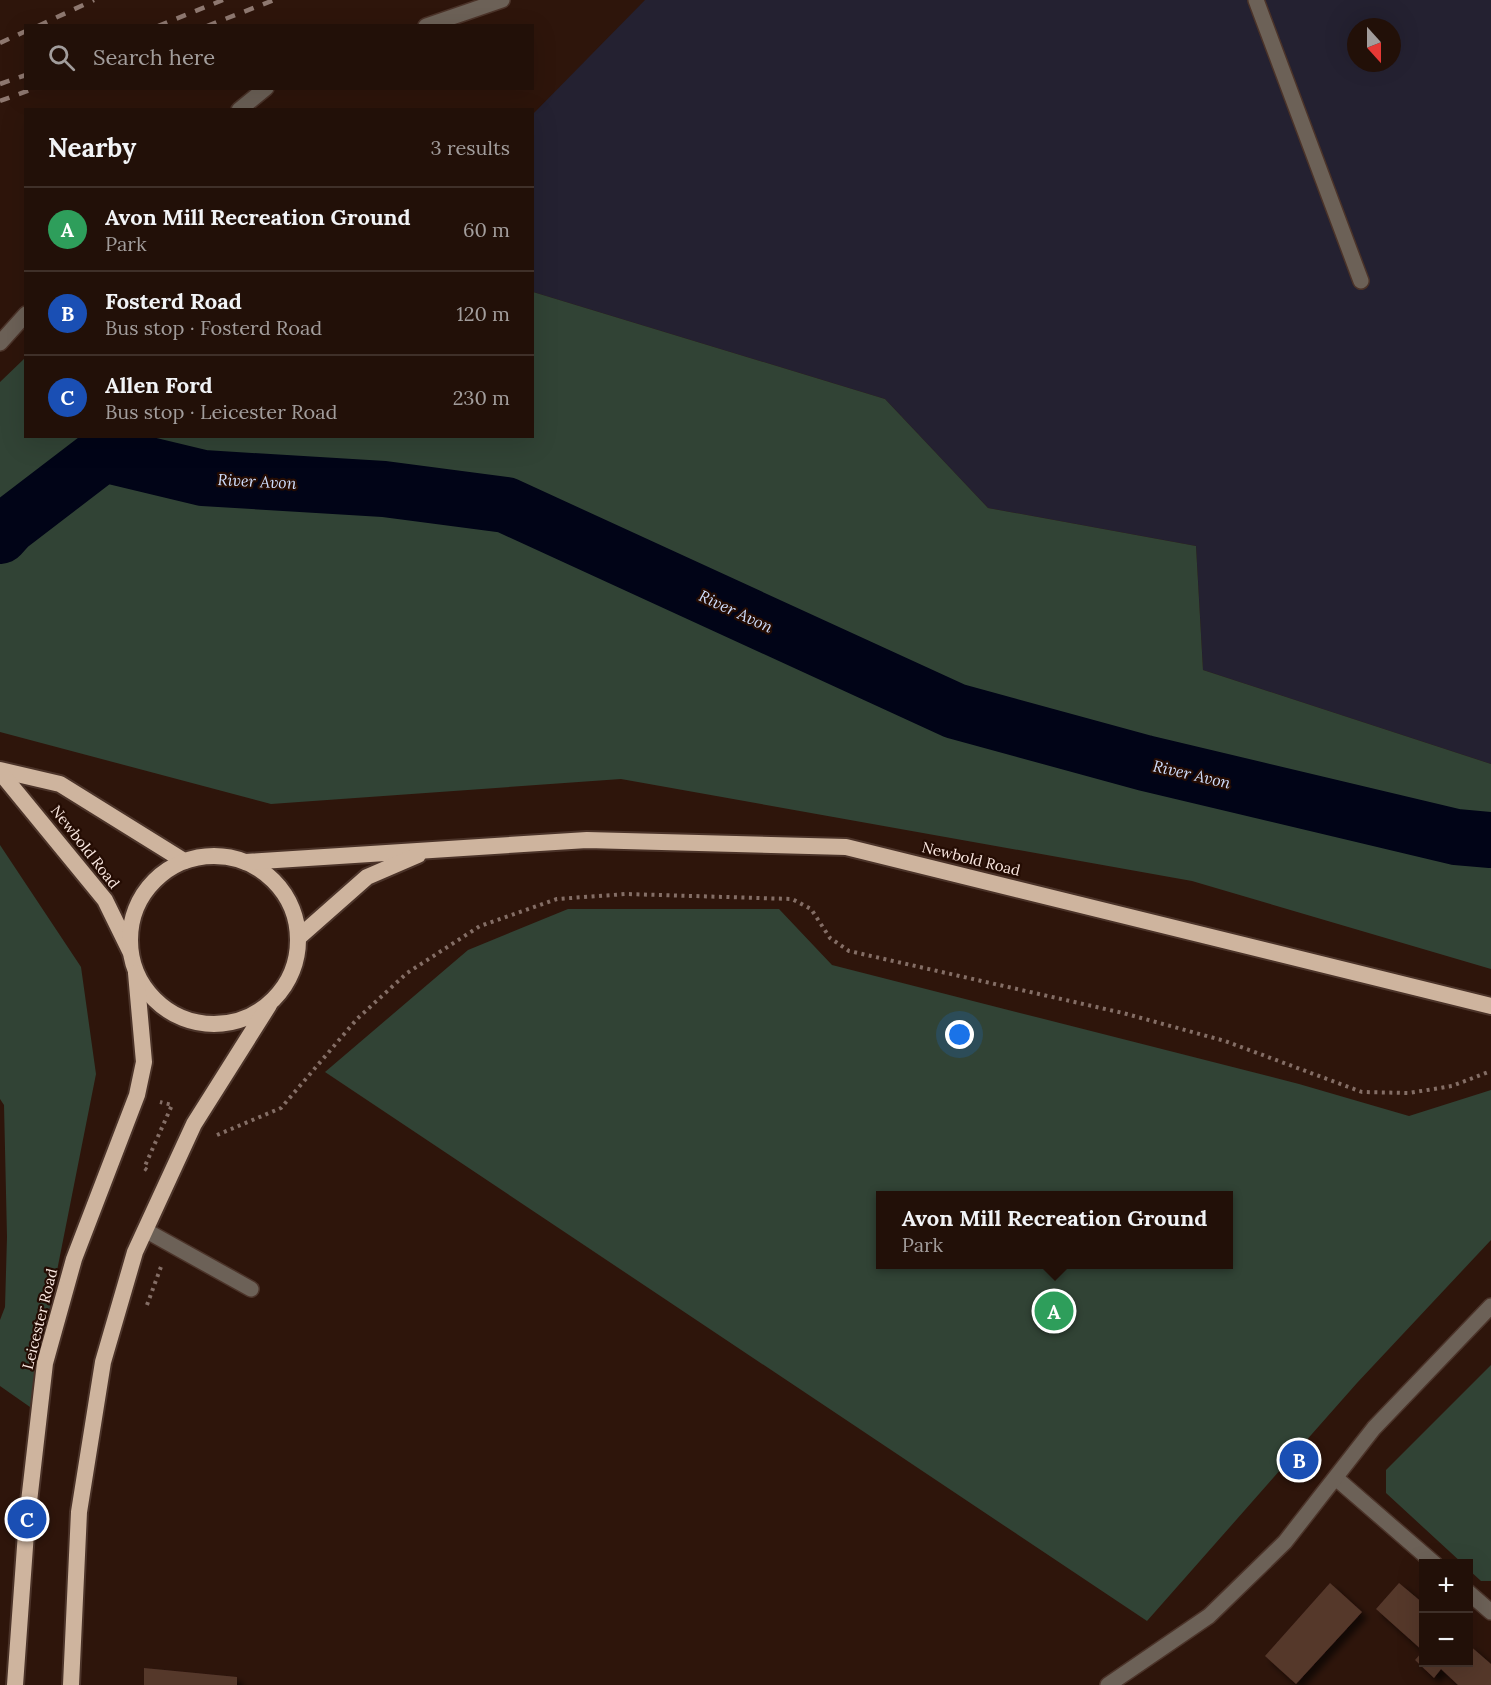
<!DOCTYPE html>
<html lang="en">
<head>
<meta charset="utf-8">
<style>
  body { margin:0; font-family:Lora,serif; background:#2e1e16; color:#f1f3f6 }
  .controls { position:absolute; right:18px; bottom:18px; display:grid; overflow:hidden; border-radius:0px; box-shadow:0 6px 24px #0002 }
  .controls button { width:54px; height:54px; display:grid; place-items:center; padding:0; border:0; border-bottom:2px solid #3f3029; background:#221008; color:#f1f3f6; font:30px sans-serif }
  .compass { position:absolute; left:1347px; top:18px; width:54px; height:54px; border-radius:50%; background:#221008; box-shadow:0 6px 24px #0002; rotate:159deg }
  .you { position:absolute; left:960px; top:1035px; width:21px; height:21px; margin:-15px; border:4px solid #fff; border-radius:50%; background:#1a73e8; box-shadow:0 0 0 9px #1a73e833 }
  .badge { display:grid; place-items:center; width:39px; height:39px; border-radius:50%; background:#8c9099; color:#fff; font-size:20px; font-weight:700 }
  .pin { position:absolute; translate:-50% -50%; border:3px solid #fff; box-shadow:0 2px 6px #0006 }
  .popup { position:absolute; left:876px; top:1191px; width:357px; height:78px; box-sizing:border-box; display:grid; place-content:center; border-radius:0px; background:#221008; filter:drop-shadow(0 2px 4px #0005); font-size:20px; white-space:nowrap; color:#a29d9c }
  .popup b { font-size:22px; color:#f1f3f6 }
  .popup::after { content:''; position:absolute; left:50%; top:100%; margin-left:-12px; border:12px solid transparent; border-top-color:#221008 }
  .list { margin:0; padding:0; list-style:none }
  h2 { display:flex; justify-content:space-between; align-items:center; height:78px; margin:0; padding:0 24px; font-size:26px }
  h2 small { font-size:20px; font-weight:400; color:#a29d9c }
  .list li { display:grid; grid-template-columns:39px 1fr auto; gap:18px; align-items:center; box-sizing:border-box; height:84px; padding:0 24px; border-top:2px solid #3f3029 }
  .list b { display:block; font-size:22px; white-space:nowrap }
  .list p { margin:0; font-size:20px; white-space:nowrap; color:#a29d9c }
  .list em { font-size:20px; font-style:normal; color:#a29d9c }
  .icon { flex:none; width:33px; height:33px; fill:none; stroke:currentColor; stroke-width:2; stroke-linecap:round; stroke-linejoin:round }
  .map { position:relative; flex:none; width:1491px; height:1685px; overflow:hidden }
  .search { position:absolute; background:#221008; box-shadow:0 6px 24px #0002; left:24px; top:24px; width:510px; height:66px; display:flex; align-items:center; gap:15px; box-sizing:border-box; padding:0 21px; border-radius:0px; color:#a29d9c; font-size:22px }
  .panel { position:absolute; background:#221008; box-shadow:0 6px 24px #0002; left:24px; top:108px; width:510px; height:330px; border-radius:0px }
  .map>svg:first-child { display:block }
</style>
</head>
<body>
<div class="map">
<svg width="1491" height="1685" viewBox="0 0 1491 1685">
  <defs>
    <filter id="shadow"><feDropShadow dx="5.5" dy="5.5" stdDeviation="3" flood-color="#0009"/></filter>
  </defs>
  <rect width="100%" height="100%" fill="#2e150b"/>
  <path fill="#242131" fill-rule="evenodd" d="M 645,0 L 1491,0 L 1491,764 L 1203,670 L 1196,546 L 988,508 L 885,399 L 533,292 L 532,115 ZM 1356,27 L 1392,27 L 1392,63 L 1356,63 Z"/>
  <g fill="#314335" fill-rule="evenodd">
    <path d="M 533,292 L 885,399 L 988,508 L 1196,546 L 1203,670 L 1491,764 L 1491,969 L 1192,881 L 621,779 L 271,804 L 0,732 L 0,382 L 25,358 L 26,436 L 532,436 Z"/>
    <path d="M 0,845 L 81,967 L 96,1074 L 30,1407 L 0,1386 L 0,1320 L 5,1307 L 7,1237 L 4,1105 L 0,1099 Z"/>
    <path d="M 568,909 L 779,909 L 832,965 L 1299,1084 L 1409,1116 L 1491,1090 L 1491,1240 L 1357,1383 L 1147,1621 L 325,1072 L 468,950 ZM 880,1196 L 1228,1196 L 1228,1264 L 880,1264 Z"/>
    <path d="M 1491,1365 L 1491,1581 L 1481,1581 L 1469,1570 L 1468,1564 L 1462,1563 L 1386,1493 L 1386,1470 Z"/>
  </g>
  <g fill="none" stroke-linecap="round" stroke-linejoin="round">
    <path stroke="#010417" stroke-width="56" d="M 0,536 L 9,526 L 103,454 L 203,478 L 384,489 L 506,505 L 955,711 L 1145,763 L 1456,837 L 1491,840"/>
  </g>
  <g fill="#55372c" filter="url(#shadow)">
    <path d="M 1330,1583 L 1362,1612 L 1296,1684 L 1265,1656 Z"/>
    <path d="M 1399,1583 L 1424,1604 L 1424,1662 L 1468,1662 L 1468,1644 L 1491,1664 L 1491,1685 L 1458,1685 L 1441,1669 L 1434,1678 L 1415,1660 L 1423,1651 L 1376,1609 Z"/>
    <path d="M 144,1668 L 237,1677 L 237,1685 L 144,1685 Z"/>
  </g>
  <g fill="none" stroke-linecap="round" stroke-linejoin="round">
    <g stroke="#4b3329" stroke-width="18">
      <g id="service">
        <path d="M 1256,0 L 1361,281"/>
        <path d="M 426,26 L 502,0"/>
        <path d="M 239,110 L 266,88"/>
        <path d="M 0,343 L 26,314"/>
        <path d="M 145,1230 L 251,1289"/>
      </g>
    </g>
    <g stroke="#4b3329" stroke-width="18">
      <g id="minor">
        <path d="M 1337,1479 L 1435,1564"/>
        <path d="M 1468,1592 L 1491,1612"/>
        <path d="M 1108,1685 L 1209,1616 L 1285,1542 L 1374,1428 L 1491,1306"/>
      </g>
    </g>
    <g stroke="#4b3329" stroke-width="20">
      <g id="trunk">
        <path d="M 0,770 L 60,784 L 184,861"/>
        <path d="M 0,772 L 105,900 L 130,951"/>
        <circle cx="214" cy="940" r="84"/>
        <path d="M 246,862 L 587,840 L 846,847 L 1491,1006"/>
        <path d="M 299,937 L 367,877 L 418,855"/>
        <path d="M 15,1685 L 27,1519 L 45,1363 L 74,1259 L 137,1095 L 144,1062 L 136,973"/>
        <path d="M 71,1685 L 79,1512 L 103,1362 L 135,1252 L 194,1124 L 269,1005"/>
      </g>
    </g>
    <g stroke="#846e66" stroke-width="4" stroke-dasharray="3 4.5" stroke-linecap="butt">
      <path d="M 217,1135 L 281,1108 L 357,1019 L 407,973 L 480,926 L 557,899 L 626,894 L 792,899 L 811,909 L 830,938 L 849,951 L 1123,1013 L 1225,1041 L 1362,1092 L 1409,1093 L 1452,1086 L 1491,1071"/>
      <path d="M 147,1170 L 144,1168 L 172,1105 L 160,1102"/>
      <path d="M 147,1305 L 162,1264"/>
    </g>
    <use href="#service" stroke="#6c6157" stroke-width="15"/>
    <use href="#minor" stroke="#6c6157" stroke-width="15"/>
    <use href="#trunk" stroke="#ceb49e" stroke-width="16"/>
    <g stroke="#8e7870" stroke-width="4.5" stroke-dasharray="10 10" stroke-linecap="butt">
      <path d="M 38,26 L 94,0"/>
      <path d="M 158,26 L 223,0"/>
      <path d="M 207,26 L 274,0"/>
      <path d="M 0,43 L 26,31"/>
      <path d="M 0,84 L 26,75"/>
      <path d="M 0,101 L 35,88"/>
    </g>
  </g>
  <g text-anchor="middle" stroke-width="4.5" stroke-linejoin="round" paint-order="stroke">
    <g font-size="15" fill="#fae8e1" stroke="#240c03">
      <text transform="translate(85 847) rotate(52)" y="5">Newbold Road</text>
      <text transform="translate(971 859) rotate(14)" y="5">Newbold Road</text>
      <text transform="translate(40 1319) rotate(-76)" y="5">Leicester Road</text>
    </g>
    <g font-size="16" font-style="italic" fill="#cfdefd" stroke="#240c03">
      <text transform="translate(257 481) rotate(3)" y="6">River Avon</text>
      <text transform="translate(736 611) rotate(25)" y="6">River Avon</text>
      <text transform="translate(1192 774) rotate(13)" y="6">River Avon</text>
    </g>
  </g>
</svg>
<div class="controls">
<button>+</button>
<button>−</button>
</div>
<svg class="compass" viewBox="-18 -18 36 36"><path d="M0-13l5 13h-10z" fill="#e53935"/><path d="M0 13l5-13h-10z" fill="#a29d9c"/></svg>
<div class="you"></div>
<div class="pin badge" style="left:1054px;top:1311px;background:#2e9e5b">A</div>
<div class="popup"><b>Avon Mill Recreation Ground</b>Park</div>
<div class="pin badge" style="left:1299px;top:1460px;background:#1a4fb4">B</div>
<div class="pin badge" style="left:27px;top:1519px;background:#1a4fb4">C</div>
<div class="search"><svg class="icon" aria-label="search" viewBox="0 0 24 24"><circle cx="10" cy="10" r="6"/><path d="M15 15l6 6"/></svg>Search here</div>
<section class="panel">
<h2>Nearby<small>3 results</small></h2>
<ul class="list">
<li><span class="badge" style="background:#2e9e5b">A</span><div><b>Avon Mill Recreation Ground</b><p>Park</p></div><em>60 m</em></li>
<li><span class="badge" style="background:#1a4fb4">B</span><div><b>Fosterd Road</b><p>Bus stop · Fosterd Road</p></div><em>120 m</em></li>
<li><span class="badge" style="background:#1a4fb4">C</span><div><b>Allen Ford</b><p>Bus stop · Leicester Road</p></div><em>230 m</em></li>
</ul>
</section>
</div>
</body>
</html>
